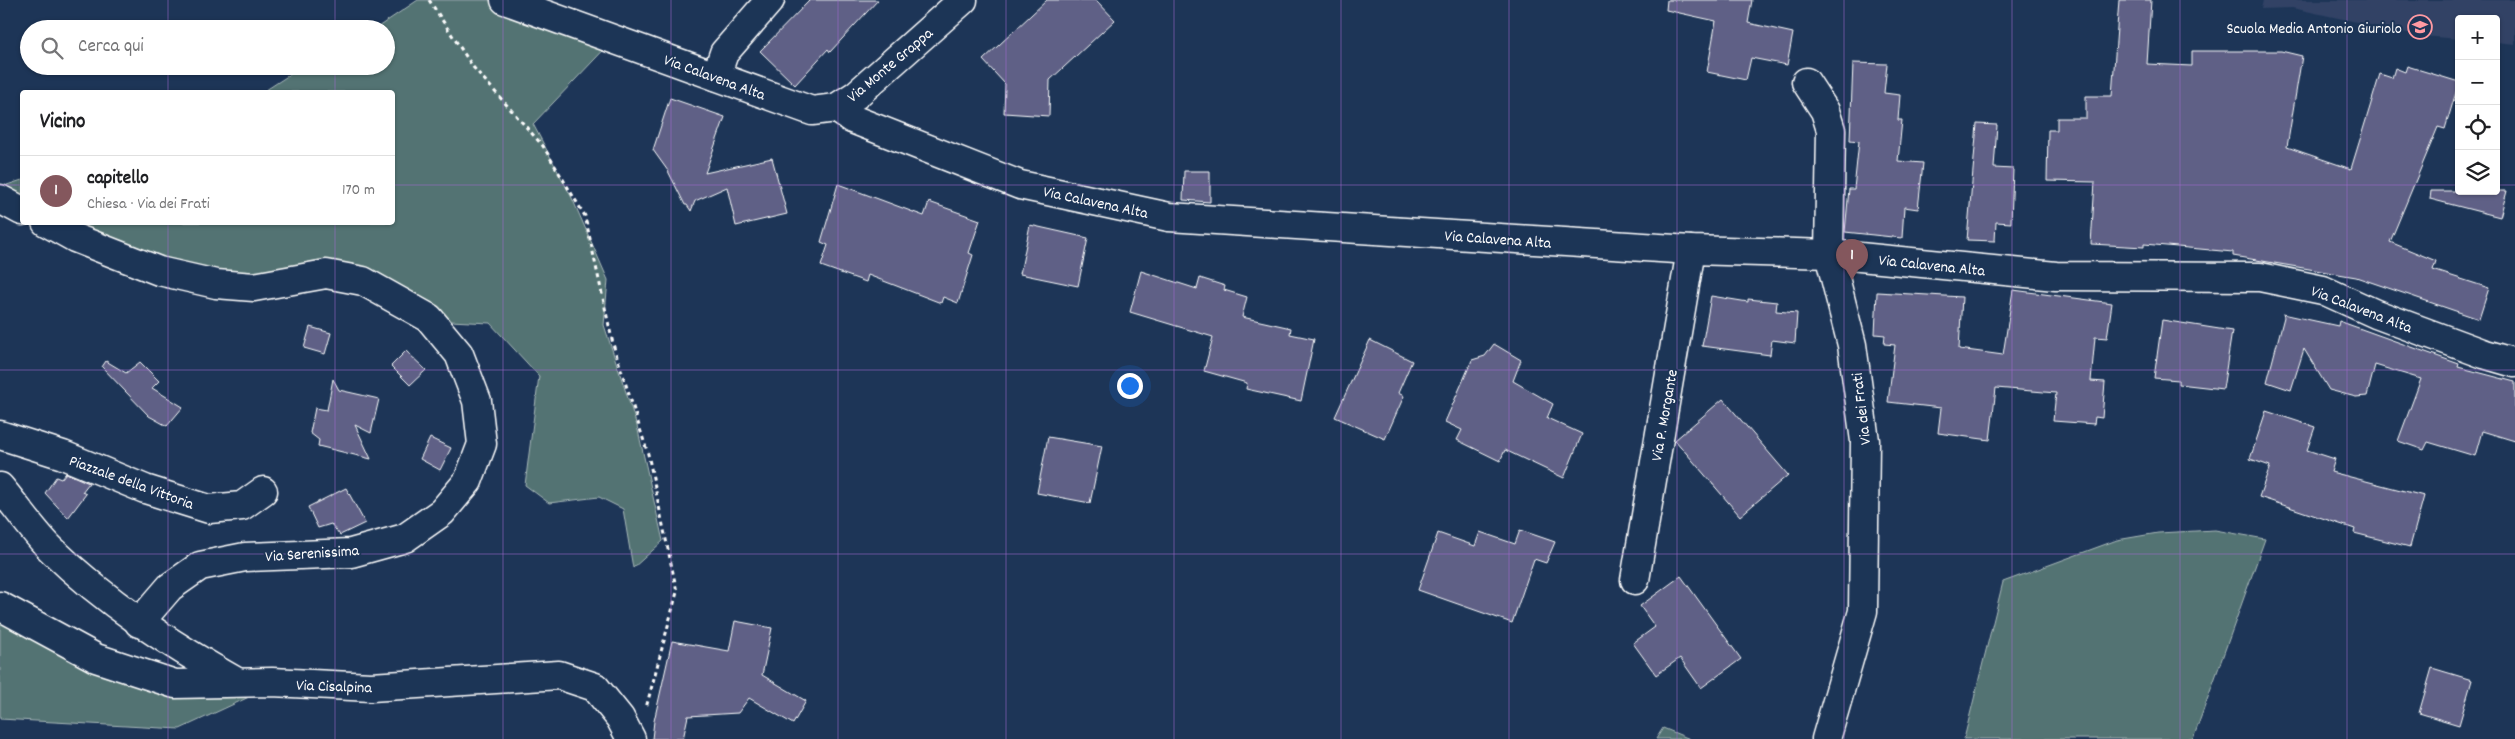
<!DOCTYPE html>
<html lang="it">
<head>
<meta charset="utf-8">
<style>
  body { margin:0; font-family:Dekko,sans-serif; background:#f6f6f6; color:#202124 }
  .controls { position:absolute; right:15px; top:15px; display:grid; overflow:hidden; border-radius:5px; box-shadow:0 1px 4px #0004 }
  .controls button { width:45px; height:45px; display:grid; place-items:center; padding:0; border:0; border-bottom:1px solid #e0e0e0; background:#fff; color:#202124; font:25px sans-serif }
  .you { position:absolute; left:1129px; top:385px; width:18px; height:18px; margin:-12px; border:4px solid #fff; border-radius:50%; background:#1a73e8; box-shadow:0 0 0 8px #1a73e833 }
  .badge { display:grid; place-items:center; width:32px; height:32px; border-radius:50%; background:#84575d; color:#fff; font-size:16px; font-weight:700 }
  .pin { position:absolute; translate:-50% -41px; filter:drop-shadow(0 1px 2px #0008) }
  .pin::after { content:''; position:absolute; top:26px; width:18px; height:15px; background:inherit; clip-path:polygon(0 0,100% 0,50% 100%) }
  .list { margin:0; padding:0; list-style:none }
  h2 { display:flex; justify-content:space-between; align-items:center; height:65px; margin:0; padding:0 20px; font-size:21px }
  h2 small { font-size:16px; font-weight:400; color:#757577 }
  .list li { display:grid; grid-template-columns:32px 1fr auto; gap:15px; align-items:center; box-sizing:border-box; height:70px; padding:0 20px; border-top:1px solid #e0e0e0 }
  .list b { display:block; font-size:19px; white-space:nowrap }
  .list p { margin:0; font-size:16px; white-space:nowrap; color:#757577 }
  .list em { font-size:16px; font-style:normal; color:#757577 }
  .icon { flex:none; width:28px; height:28px; fill:none; stroke:currentColor; stroke-width:2; stroke-linecap:round; stroke-linejoin:round }
  .map { position:relative; flex:none; width:2515px; height:739px; overflow:hidden }
  .search { position:absolute; background:#fff; box-shadow:0 1px 4px #0004; left:20px; top:20px; width:375px; height:55px; display:flex; align-items:center; gap:12px; box-sizing:border-box; padding:0 18px; border-radius:28px; color:#757577; font-size:19px }
  .panel { position:absolute; background:#fff; box-shadow:0 1px 4px #0004; left:20px; top:90px; width:375px; height:135px; border-radius:5px }
  .map>svg:first-child { display:block }
</style>
</head>
<body>
<div class="map">
<svg width="2515" height="739" viewBox="0 0 2515 739">
  <rect width="100%" height="100%" fill="#1d3557"/>
  <filter id="ink" filterUnits="userSpaceOnUse"><feTurbulence type="fractalNoise" baseFrequency=".02" numOctaves="2"/><feDisplacementMap in="SourceGraphic" scale="10" xChannelSelector="R" yChannelSelector="G"/><feConvolveMatrix kernelMatrix="1 2 1 2 8 2 1 2 1" color-interpolation-filters="sRGB"/></filter>
  <g filter="url(#ink)">
    <path fill="#304265" d="M 2263,0 L 2515,0 L 2515,44 L 2496,42 L 2496,19 L 2459,19 L 2459,39 L 2421,36 L 2292,8 L 2261,9 Z"/>
    <g fill="#537373" stroke="#a9b9b9">
      <path d="M 418,0 L 501,0 L 614,39 L 533,124 L 572,198 L 608,280 L 604,325 L 637,426 L 663,541 L 633,568 L 623,509 L 599,497 L 549,503 L 525,485 L 539,376 L 490,323 L 430,320 L 364,283 L 255,287 L 48,223 L 392,222 L 392,92 L 263,92 L 303,66 L 386,66 L 386,29 L 375,29 Z"/>
      <path d="M 22,180 L 22,211 L 1,202 L 7,185 Z"/>
      <path d="M 2215,530 L 2265,539 L 2193,739 L 1964,739 L 2003,582 L 2117,540 L 2158,533 Z"/>
      <path d="M 0,609 L 95,661 L 231,681 L 249,697 L 180,729 L 0,719 Z"/>
      <path d="M 1663,728 L 1690,739 L 1656,739 Z"/>
    </g>
    <g fill="#5e6186" stroke="#fff">
      <path d="M 810,0 L 878,0 L 830,52 L 828,49 L 795,85 L 760,51 Z"/>
      <path d="M 1047,0 L 1096,0 L 1115,20 L 1050,80 L 1049,116 L 1004,113 L 1005,84 L 983,60 Z"/>
      <path d="M 1667,0 L 1752,0 L 1748,23 L 1793,33 L 1787,65 L 1751,58 L 1746,80 L 1707,72 L 1716,21 L 1666,10 Z"/>
      <path d="M 2119,0 L 2151,0 L 2147,64 L 2192,66 L 2192,51 L 2281,51 L 2302,56 L 2287,147 L 2351,169 L 2380,74 L 2392,78 L 2395,68 L 2405,72 L 2407,66 L 2459,82 L 2445,129 L 2438,127 L 2390,242 L 2436,261 L 2433,270 L 2489,288 L 2479,319 L 2356,277 L 2233,256 L 2233,252 L 2144,244 L 2144,247 L 2091,244 L 2095,182 L 2047,181 L 2048,130 L 2057,130 L 2057,118 L 2086,118 L 2086,96 L 2112,96 Z"/>
      <path d="M 1853,63 L 1887,64 L 1884,93 L 1900,95 L 1898,120 L 1902,120 L 1898,161 L 1923,163 L 1918,209 L 1904,207 L 1902,238 L 1845,232 L 1849,189 L 1854,189 L 1859,141 L 1850,140 Z"/>
      <path d="M 670,98 L 725,117 L 705,173 L 772,158 L 787,214 L 736,226 L 727,187 L 695,201 L 691,211 L 687,205 L 685,205 L 668,171 L 653,150 Z"/>
      <path d="M 1977,124 L 1997,125 L 1994,168 L 2013,169 L 2011,223 L 1996,222 L 1995,241 L 1967,240 Z"/>
      <path d="M 1184,171 L 1210,171 L 1210,202 L 1183,200 Z"/>
      <path d="M 838,184 L 924,216 L 929,202 L 980,220 L 969,253 L 973,255 L 958,303 L 943,297 L 941,303 L 868,275 L 866,282 L 821,266 L 828,245 L 821,242 Z"/>
      <path d="M 2431,191 L 2507,191 L 2500,217 L 2430,199 Z"/>
      <path d="M 1030,225 L 1088,238 L 1078,286 L 1020,274 Z"/>
      <path d="M 1141,271 L 1197,289 L 1200,278 L 1225,286 L 1224,290 L 1247,297 L 1242,317 L 1291,328 L 1290,334 L 1314,339 L 1301,401 L 1246,389 L 1247,383 L 1204,371 L 1213,337 L 1130,312 Z"/>
      <path d="M 2013,290 L 2112,303 L 2107,338 L 2095,337 L 2091,381 L 2105,382 L 2102,418 L 2095,417 L 2094,424 L 2053,421 L 2056,393 L 1996,388 L 1990,440 L 1938,433 L 1941,408 L 1888,402 L 1895,345 L 1884,344 L 1885,335 L 1875,334 L 1877,292 L 1962,297 L 1959,349 L 2003,355 Z"/>
      <path d="M 1711,296 L 1748,302 L 1748,299 L 1777,302 L 1776,311 L 1797,313 L 1795,343 L 1772,340 L 1770,355 L 1702,346 Z"/>
      <path d="M 2283,314 L 2338,326 L 2339,321 L 2459,364 L 2458,367 L 2515,382 L 2515,441 L 2482,431 L 2475,456 L 2428,442 L 2424,450 L 2398,441 L 2421,379 L 2375,365 L 2367,396 L 2356,397 L 2329,390 L 2304,349 L 2291,390 L 2267,382 L 2284,317 Z"/>
      <path d="M 2162,320 L 2232,331 L 2223,389 L 2179,384 L 2179,380 L 2154,378 Z"/>
      <path d="M 310,327 L 331,333 L 325,354 L 304,348 Z"/>
      <path d="M 1370,340 L 1412,361 L 1398,393 L 1404,396 L 1385,439 L 1335,417 Z"/>
      <path d="M 1494,344 L 1521,360 L 1513,381 L 1553,404 L 1547,418 L 1582,434 L 1564,478 L 1505,450 L 1500,461 L 1457,440 L 1462,430 L 1445,422 L 1472,360 L 1485,356 Z"/>
      <path d="M 406,351 L 426,370 L 410,385 L 391,366 Z"/>
      <path d="M 106,361 L 126,373 L 140,362 L 159,381 L 152,388 L 183,407 L 167,426 L 149,416 L 102,367 Z"/>
      <path d="M 333,379 L 339,390 L 379,399 L 371,433 L 355,425 L 371,459 L 318,446 L 319,440 L 310,433 L 315,408 L 327,410 Z"/>
      <path d="M 1723,399 L 1788,475 L 1740,516 L 1675,440 Z"/>
      <path d="M 2266,411 L 2315,427 L 2307,450 L 2335,459 L 2331,472 L 2424,496 L 2410,547 L 2354,533 L 2355,529 L 2259,497 L 2270,466 L 2250,459 Z"/>
      <path d="M 1048,437 L 1102,446 L 1090,503 L 1037,493 Z"/>
      <path d="M 430,438 L 451,448 L 440,470 L 420,459 Z"/>
      <path d="M 66,473 L 89,483 L 82,492 L 86,494 L 68,518 L 45,493 L 56,477 L 61,479 Z"/>
      <path d="M 346,488 L 365,523 L 340,535 L 331,524 L 318,528 L 308,507 Z"/>
      <path d="M 1520,530 L 1555,542 L 1546,563 L 1534,559 L 1512,623 L 1418,590 L 1438,533 L 1475,546 L 1480,532 L 1515,544 Z"/>
      <path d="M 1681,576 L 1741,659 L 1701,688 L 1680,658 L 1656,675 L 1633,643 L 1655,627 L 1640,606 Z"/>
      <path d="M 735,621 L 772,628 L 762,675 L 806,701 L 793,724 L 749,698 L 738,713 L 688,716 L 683,739 L 652,739 L 654,721 L 672,641 L 729,651 Z"/>
      <path d="M 2432,668 L 2472,680 L 2459,725 L 2419,713 Z"/>
    </g>
    <g fill="none" stroke-linecap="round" stroke-linejoin="round">
      <g stroke="#fff" stroke-width="31">
        <g id="minor">
          <path d="M 505,0 L 812,111 L 836,108 L 852,119 L 1020,185 L 1169,217 L 1691,250 L 1829,254 L 2056,276 L 2260,277 L 2323,290 L 2376,314 L 2484,354 L 2515,363"/>
          <path d="M 716,76 L 724,53 L 770,0"/>
          <path d="M 1806,82 L 1825,111 L 1831,130 L 1829,254 L 1852,345 L 1865,441 L 1863,611 L 1826,739"/>
          <path d="M 836,108 L 856,95 L 963,0"/>
          <path d="M 0,199 L 22,211"/>
          <path d="M 46,222 L 75,238 L 159,271 L 216,284 L 254,287 L 326,274 L 363,281 L 429,318 L 459,354 L 477,401 L 482,444 L 468,481 L 442,512 L 405,538 L 351,553 L 245,557 L 200,566 L 170,587 L 139,623"/>
          <path d="M 0,435 L 63,455 L 145,489 L 209,509 L 242,506 L 263,491"/>
          <path d="M 0,487 C 17,507 32,530 51,549 C 106,603 170,644 237,682"/>
          <path d="M 1635,580 L 1691,250"/>
          <path d="M 0,606 L 96,658 L 175,684 L 272,682 L 371,687 L 559,675 L 595,687 L 620,718 L 631,739"/>
        </g>
      </g>
      <path stroke="#fff" stroke-width="3" stroke-dasharray="4 4" stroke-linecap="butt" d="M 429,0 L 473,67 L 543,146 L 585,216 L 613,344 L 648,454 L 677,592 L 646,708"/>
      <use href="#minor" stroke="#1d3557" stroke-width="28"/>
    </g>
  </g>
  <path fill="none" stroke="#a36bd2" stroke-width="1" stroke-opacity="0.55" d="M 168,0 L 168,29M 335,0 L 335,29M 503,0 L 503,739M 671,0 L 671,739M 838,0 L 838,739M 1006,0 L 1006,739M 1174,0 L 1174,739M 1341,0 L 1341,739M 1509,0 L 1509,739M 1677,0 L 1677,739M 1844,0 L 1844,739M 2012,0 L 2012,739M 2180,0 L 2180,739M 2347,0 L 2347,739M 168,66 L 168,92M 335,66 L 335,92M 0,185 L 22,185M 392,185 L 2459,185M 2496,185 L 2515,185M 168,222 L 168,739M 335,222 L 335,739M 0,370 L 2515,370M 0,554 L 2515,554"/>
  <defs>
    <g id="school-ring" transform="scale(1.25)"><circle r="9.5" fill="#1d3557" stroke="#ff9aa2" stroke-width="1.5"/><path d="M0-5L7-2L0 1L-7-2ZM-4 1L0 2.5L4 1V4Q0 6-4 4Z" fill="#ff9aa2"/></g>
  </defs>
  <g fill-rule="evenodd">
    <use href="#school-ring" x="2420" y="27"/>
  </g>
  <g text-anchor="middle" stroke-width="4" stroke-linejoin="round" paint-order="stroke">
    <g font-size="16" fill="#fff" stroke="#1d3557" text-anchor="end">
      <text x="2402" y="33">Scuola Media Antonio Giuriolo</text>
    </g>
    <g font-size="16" fill="#fff" stroke="#1d3557">
      <text transform="translate(889 64) rotate(-40)" y="6">Via Monte Grappa</text>
      <text transform="translate(715 76) rotate(20)" y="6">Via Calavena Alta</text>
      <text transform="translate(1096 201) rotate(12)" y="6">Via Calavena Alta</text>
      <text transform="translate(1498 238) rotate(4)" y="6">Via Calavena Alta</text>
      <text transform="translate(1932 264) rotate(6)" y="6">Via Calavena Alta</text>
      <text transform="translate(2362 308) rotate(21)" y="6">Via Calavena Alta</text>
      <text transform="translate(1860 409) rotate(-97)" y="6">Via dei Frati</text>
      <text transform="translate(1663 415) rotate(-80)" y="6">Via P. Morgante</text>
      <text transform="translate(132 481) rotate(20)" y="6">Piazzale della Vittoria</text>
      <text transform="translate(312 552) rotate(-4)" y="6">Via Serenissima</text>
      <text transform="translate(334 685) rotate(2)" y="6">Via Cisalpina</text>
    </g>
  </g>
</svg>
<div class="controls">
<button>+</button>
<button>−</button>
<button><svg class="icon" aria-label="locate" viewBox="0 0 24 24"><circle cx="12" cy="12" r="6"/><path d="M12 2v4M12 18v4M2 12h4M18 12h4"/></svg></button>
<button><svg class="icon" aria-label="layers" viewBox="0 0 24 24"><path d="M12 4l9 5-9 5-9-5zM3 14l9 5 9-5"/></svg></button>
</div>
<div class="you"></div>
<div class="pin badge" style="left:1852px;top:280px">1</div>
<div class="search"><svg class="icon" aria-label="search" viewBox="0 0 24 24"><circle cx="10" cy="10" r="6"/><path d="M15 15l6 6"/></svg>Cerca qui</div>
<section class="panel">
<h2>Vicino<small></small></h2>
<ul class="list">
<li><span class="badge">1</span><div><b>capitello</b><p>Chiesa · Via dei Frati</p></div><em>170 m</em></li>
</ul>
</section>
</div>
</body>
</html>
